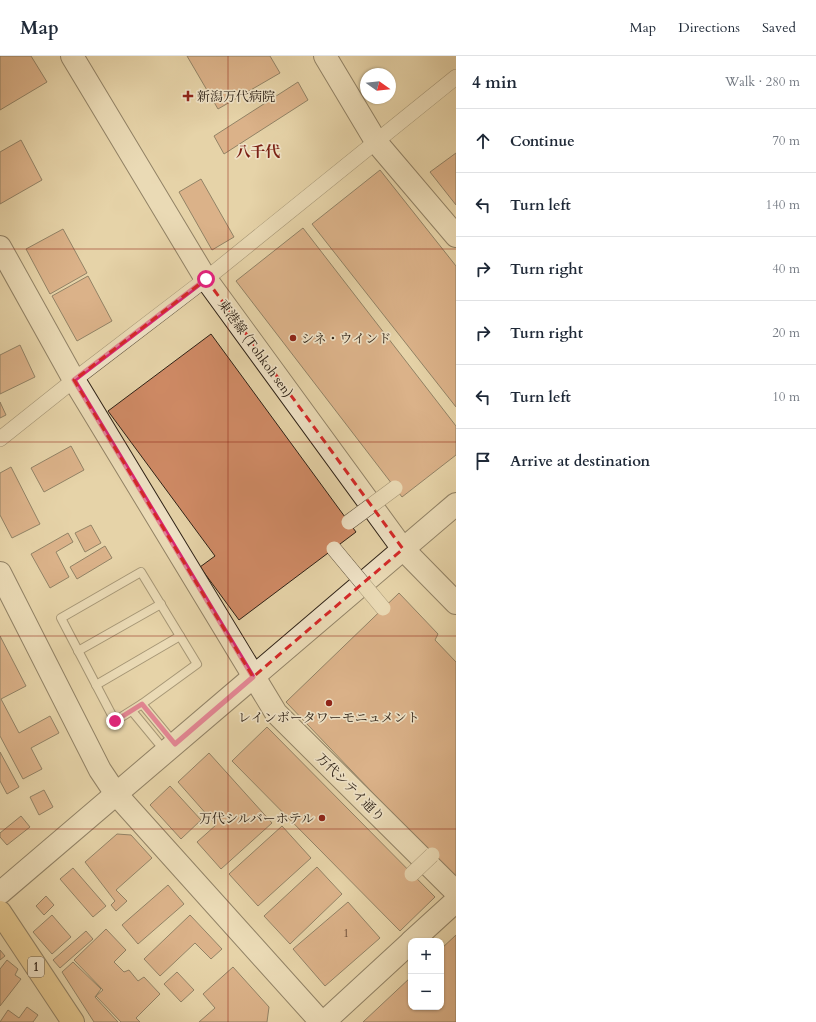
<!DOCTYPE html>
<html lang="en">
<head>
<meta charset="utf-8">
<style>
  body { margin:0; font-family:Cardo,"Noto Serif JP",serif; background:#f2f2f3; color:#1f2937 }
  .controls { position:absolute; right:12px; bottom:12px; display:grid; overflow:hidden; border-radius:8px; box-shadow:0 1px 3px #0004 }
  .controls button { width:36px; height:36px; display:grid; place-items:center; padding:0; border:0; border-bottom:1px solid #e0e1e3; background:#fff; color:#1f2937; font:20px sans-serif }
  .compass { position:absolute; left:360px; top:12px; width:36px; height:36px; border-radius:50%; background:#fff; box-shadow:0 1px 3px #0004; rotate:105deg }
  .stop { position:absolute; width:12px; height:12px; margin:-9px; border:3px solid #db2777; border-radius:50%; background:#fff }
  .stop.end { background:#db2777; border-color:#fff; box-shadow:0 1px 4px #0008 }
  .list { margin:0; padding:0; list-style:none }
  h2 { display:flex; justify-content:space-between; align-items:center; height:52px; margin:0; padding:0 16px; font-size:17px }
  h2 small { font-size:13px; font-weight:400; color:#747a83 }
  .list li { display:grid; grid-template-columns:26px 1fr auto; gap:12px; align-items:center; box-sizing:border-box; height:64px; padding:0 16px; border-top:1px solid #e0e1e3 }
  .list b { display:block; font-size:15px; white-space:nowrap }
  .list em { font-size:13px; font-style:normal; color:#747a83 }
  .icon { flex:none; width:22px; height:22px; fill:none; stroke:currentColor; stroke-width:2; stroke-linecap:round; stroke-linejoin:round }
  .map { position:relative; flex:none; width:456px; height:966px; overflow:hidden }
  header { display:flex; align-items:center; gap:24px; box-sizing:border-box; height:56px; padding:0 20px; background:#fff; border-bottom:1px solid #e0e1e3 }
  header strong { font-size:19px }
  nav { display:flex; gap:22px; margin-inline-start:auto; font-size:14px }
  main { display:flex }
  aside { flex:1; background:#fff }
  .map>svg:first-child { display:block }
</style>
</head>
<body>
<header>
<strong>Map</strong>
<nav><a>Map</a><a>Directions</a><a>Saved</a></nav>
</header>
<main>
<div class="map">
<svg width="456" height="966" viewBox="0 0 456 966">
  <rect width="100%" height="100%" fill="#e6d3a8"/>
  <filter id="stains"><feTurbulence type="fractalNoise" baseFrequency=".005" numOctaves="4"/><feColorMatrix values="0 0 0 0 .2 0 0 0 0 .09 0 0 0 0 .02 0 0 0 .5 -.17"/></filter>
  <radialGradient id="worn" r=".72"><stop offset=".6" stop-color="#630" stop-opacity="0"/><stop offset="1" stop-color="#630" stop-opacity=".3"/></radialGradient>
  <g fill="#cf8a65" stroke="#2d2116">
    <path d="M 0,0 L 31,0 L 47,26 L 0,54 Z"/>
    <path d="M 187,0 L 270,0 L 280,17 L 218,53 Z"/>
    <path d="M 298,26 L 308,44 L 224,98 L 214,80 Z"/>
    <path d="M 21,84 L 42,124 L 0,148 L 0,96 Z"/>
    <path d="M 456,97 L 456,149 L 430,116 Z"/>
    <path d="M 380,114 L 456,210 L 456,351 L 312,168 Z"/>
    <path d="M 201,123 L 234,181 L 212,194 L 179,136 Z"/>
    <path d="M 303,172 L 456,370 L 456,399 L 402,441 L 236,225 Z"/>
    <path d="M 63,173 L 87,217 L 50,238 L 26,193 Z"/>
    <path d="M 88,220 L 112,265 L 77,285 L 52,240 Z"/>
    <path d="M 211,278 L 356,476 L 239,564 L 200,511 L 215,500 L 108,355 Z"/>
    <path d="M 20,289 L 35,321 L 0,338 L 0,299 Z"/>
    <path d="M 0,346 L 6,359 L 0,362 Z"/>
    <path d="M 71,390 L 84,414 L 44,436 L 31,412 Z"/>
    <path d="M 11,411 L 40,468 L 12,482 L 0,459 L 0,417 Z"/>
    <path d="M 91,469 L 101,487 L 85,496 L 75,477 Z"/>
    <path d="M 68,477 L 73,486 L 56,496 L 69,521 L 50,532 L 31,498 Z"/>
    <path d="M 105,490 L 112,502 L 77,523 L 70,511 Z"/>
    <path d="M 399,537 L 438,578 L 435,584 L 456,606 L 456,824 L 286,646 Z"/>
    <path d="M 0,580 L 26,630 L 1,643 L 19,677 L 50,660 L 59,677 L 31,692 L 42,713 L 23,723 L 0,680 Z"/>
    <path d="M 267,671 L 435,841 L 400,875 L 232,705 Z"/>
    <path d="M 0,696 L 19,731 L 7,738 L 0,725 Z"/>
    <path d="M 209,697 L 272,767 L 221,813 L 197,786 L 216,769 L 178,726 Z"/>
    <path d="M 170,730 L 201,764 L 181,783 L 150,749 Z"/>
    <path d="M 44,734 L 53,751 L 39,759 L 30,741 Z"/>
    <path d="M 21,760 L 30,771 L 7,789 L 0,781 L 0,777 Z"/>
    <path d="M 282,770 L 311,802 L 258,850 L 229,818 Z"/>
    <path d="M 117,778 L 131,779 L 152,802 L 116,834 L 127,845 L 116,855 L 111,849 L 115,845 L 85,806 Z"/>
    <path d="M 317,811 L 342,838 L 290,888 L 264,860 Z"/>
    <path d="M 73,812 L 106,850 L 93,861 L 60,823 Z"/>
    <path d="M 168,829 L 184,848 L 138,888 L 122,869 Z"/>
    <path d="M 46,840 L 54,849 L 44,859 L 36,850 Z"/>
    <path d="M 348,846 L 380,882 L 325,930 L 293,893 Z"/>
    <path d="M 52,859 L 71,881 L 52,898 L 33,876 Z"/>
    <path d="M 190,859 L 222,893 L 211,903 L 195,887 L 160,920 L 144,903 Z"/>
    <path d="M 106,873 L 126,894 L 114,906 L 124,916 L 129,914 L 138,925 L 144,921 L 160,938 L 136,962 L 140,966 L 121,966 L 96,940 L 103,934 L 74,904 Z"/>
    <path d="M 86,875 L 93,883 L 60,912 L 53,904 Z"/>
    <path d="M 456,879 L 456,966 L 363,966 L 411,921 L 411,951 L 441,951 L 441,893 Z"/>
    <path d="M 0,894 L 5,900 L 0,904 Z"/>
    <path d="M 7,904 L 18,913 L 15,919 L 21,923 L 0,950 L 0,913 Z"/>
    <path d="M 73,906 L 101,933 L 95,941 L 118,966 L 94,966 L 62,916 Z"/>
    <path d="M 233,911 L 269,951 L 267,966 L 199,966 L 215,952 L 203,938 Z"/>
    <path d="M 177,916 L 194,934 L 181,946 L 164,928 Z"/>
    <path d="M 27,951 L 38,959 L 33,966 L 0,966 L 8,954 L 19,962 Z"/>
  </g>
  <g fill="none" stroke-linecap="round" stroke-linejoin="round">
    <g stroke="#5b4e3a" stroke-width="10">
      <g id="lane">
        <path d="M 141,516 L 197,608 L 142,648 L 115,665 L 61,562 Z"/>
        <path d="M 78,595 L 161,548"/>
        <path d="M 96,629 L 180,580"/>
        <path d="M 142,648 L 175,688"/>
        <path d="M 132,655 L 165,695"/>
      </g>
    </g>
    <g stroke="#5b4e3a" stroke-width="16">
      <path id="street" d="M 0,383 L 74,324 L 206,223 L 456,21"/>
    </g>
    <g stroke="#2d2116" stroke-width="24">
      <g id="secondary">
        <path d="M 72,0 L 206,223 L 403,493 L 456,547"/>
        <path d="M 325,0 L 377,87 L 456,180"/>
        <path d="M 0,191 L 74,324 L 276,657 L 456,836"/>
        <path d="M 0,517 L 100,714 L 116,738 L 321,966"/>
        <path d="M 0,837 L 456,448"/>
        <path d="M 412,885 L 456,845"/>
        <path d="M 324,966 L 411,886"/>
      </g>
    </g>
    <g stroke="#2d2116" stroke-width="24">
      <path id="primary" d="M 0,856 L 73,966"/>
    </g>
    <use href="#lane" stroke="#efe2c6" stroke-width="8"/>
    <use href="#street" stroke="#efe2c6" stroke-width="15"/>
    <use href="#secondary" stroke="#efe2c6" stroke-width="22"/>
    <use href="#primary" stroke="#e3ba74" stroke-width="22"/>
    <g stroke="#5b4e3a" stroke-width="16" stroke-linecap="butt">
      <g id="street-bridge">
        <path d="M 349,466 L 395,432"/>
        <path d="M 334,493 L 383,552"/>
        <path d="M 412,818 L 432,799"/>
      </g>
    </g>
    <use href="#street-bridge" stroke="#efe2c6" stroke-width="15"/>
  </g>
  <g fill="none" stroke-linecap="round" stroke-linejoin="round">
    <path stroke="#db2777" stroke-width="5" d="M 115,665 L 142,648 L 175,688 L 253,621 L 74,324 L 206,223"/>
  </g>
  <path d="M0 0H456V966H0ZM 206,223 L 403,493 L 253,621 L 74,324 Z" fill="#e6d3a8" fill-opacity=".55" fill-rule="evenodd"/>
  <path fill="none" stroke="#d62828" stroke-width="3" stroke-dasharray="8 5" stroke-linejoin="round" d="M 206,223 L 403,493 L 253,621 L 74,324 Z"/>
  <path fill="none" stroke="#8f2418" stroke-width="1" stroke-opacity="0.55" d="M 228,0 L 228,966M 0,193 L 456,193M 0,386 L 456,386M 0,580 L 456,580M 0,773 L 456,773"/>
  <g fill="#8f2418" stroke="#efe2c6" stroke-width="1.5">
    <path d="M186 34h4v4h4v4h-4v4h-4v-4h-4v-4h4z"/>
    <circle cx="293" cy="282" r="4"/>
    <circle cx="329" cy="647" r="4"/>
    <circle cx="322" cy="762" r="4"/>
  </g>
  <g text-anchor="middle" stroke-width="3.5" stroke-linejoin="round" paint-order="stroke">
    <g font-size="11" fill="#563b2a">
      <text x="346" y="881">1</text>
    </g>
    <rect fill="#efe2c6" stroke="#675b4b" stroke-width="1" x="28" y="901" width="16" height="20" rx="3"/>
    <g font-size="12" font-weight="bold" fill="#2d2116">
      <text x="36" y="915">1</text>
    </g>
    <g font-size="13" fill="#2d2116" stroke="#efe2c6" text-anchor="start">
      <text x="197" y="45">新潟万代病院</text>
      <text x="301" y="287">シネ・ウインド</text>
      <text x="329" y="666" text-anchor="middle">レインボータワーモニュメント</text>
      <text x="314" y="767" text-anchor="end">万代シルバーホテル</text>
    </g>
    <g font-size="13" fill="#2d2116" stroke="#efe2c6">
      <text transform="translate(256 292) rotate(54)" y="5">東港線 (Tohkoh sen)</text>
      <text transform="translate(351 731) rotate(45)" y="5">万代シテイ通り</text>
    </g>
    <g font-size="15" font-weight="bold" fill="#7a1f14" stroke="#efe2c6">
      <text x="258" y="101">八千代</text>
    </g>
  </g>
  <rect width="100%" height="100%" filter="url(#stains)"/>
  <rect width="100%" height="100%" fill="url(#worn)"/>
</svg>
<div class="controls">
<button>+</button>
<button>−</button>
</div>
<svg class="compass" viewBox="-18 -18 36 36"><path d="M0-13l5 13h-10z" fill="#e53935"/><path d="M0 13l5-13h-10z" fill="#747a83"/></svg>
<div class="stop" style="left:206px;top:223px"></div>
<div class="stop end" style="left:115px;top:665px"></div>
</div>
<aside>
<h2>4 min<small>Walk · 280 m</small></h2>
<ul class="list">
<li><svg class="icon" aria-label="ahead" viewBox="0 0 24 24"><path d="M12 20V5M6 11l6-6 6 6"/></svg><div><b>Continue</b></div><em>70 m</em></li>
<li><svg class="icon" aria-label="left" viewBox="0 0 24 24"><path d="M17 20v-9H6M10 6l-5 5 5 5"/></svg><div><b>Turn left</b></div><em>140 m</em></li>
<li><svg class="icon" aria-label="right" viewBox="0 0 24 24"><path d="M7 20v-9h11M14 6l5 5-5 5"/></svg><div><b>Turn right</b></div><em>40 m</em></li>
<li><svg class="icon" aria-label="right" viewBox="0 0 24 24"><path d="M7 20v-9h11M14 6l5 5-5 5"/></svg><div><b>Turn right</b></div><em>20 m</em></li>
<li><svg class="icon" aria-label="left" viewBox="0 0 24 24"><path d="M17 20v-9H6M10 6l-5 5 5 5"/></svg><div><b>Turn left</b></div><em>10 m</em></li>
<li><svg class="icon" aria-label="arrive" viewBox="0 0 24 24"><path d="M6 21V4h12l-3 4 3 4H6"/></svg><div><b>Arrive at destination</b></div></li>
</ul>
</aside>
</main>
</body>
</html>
